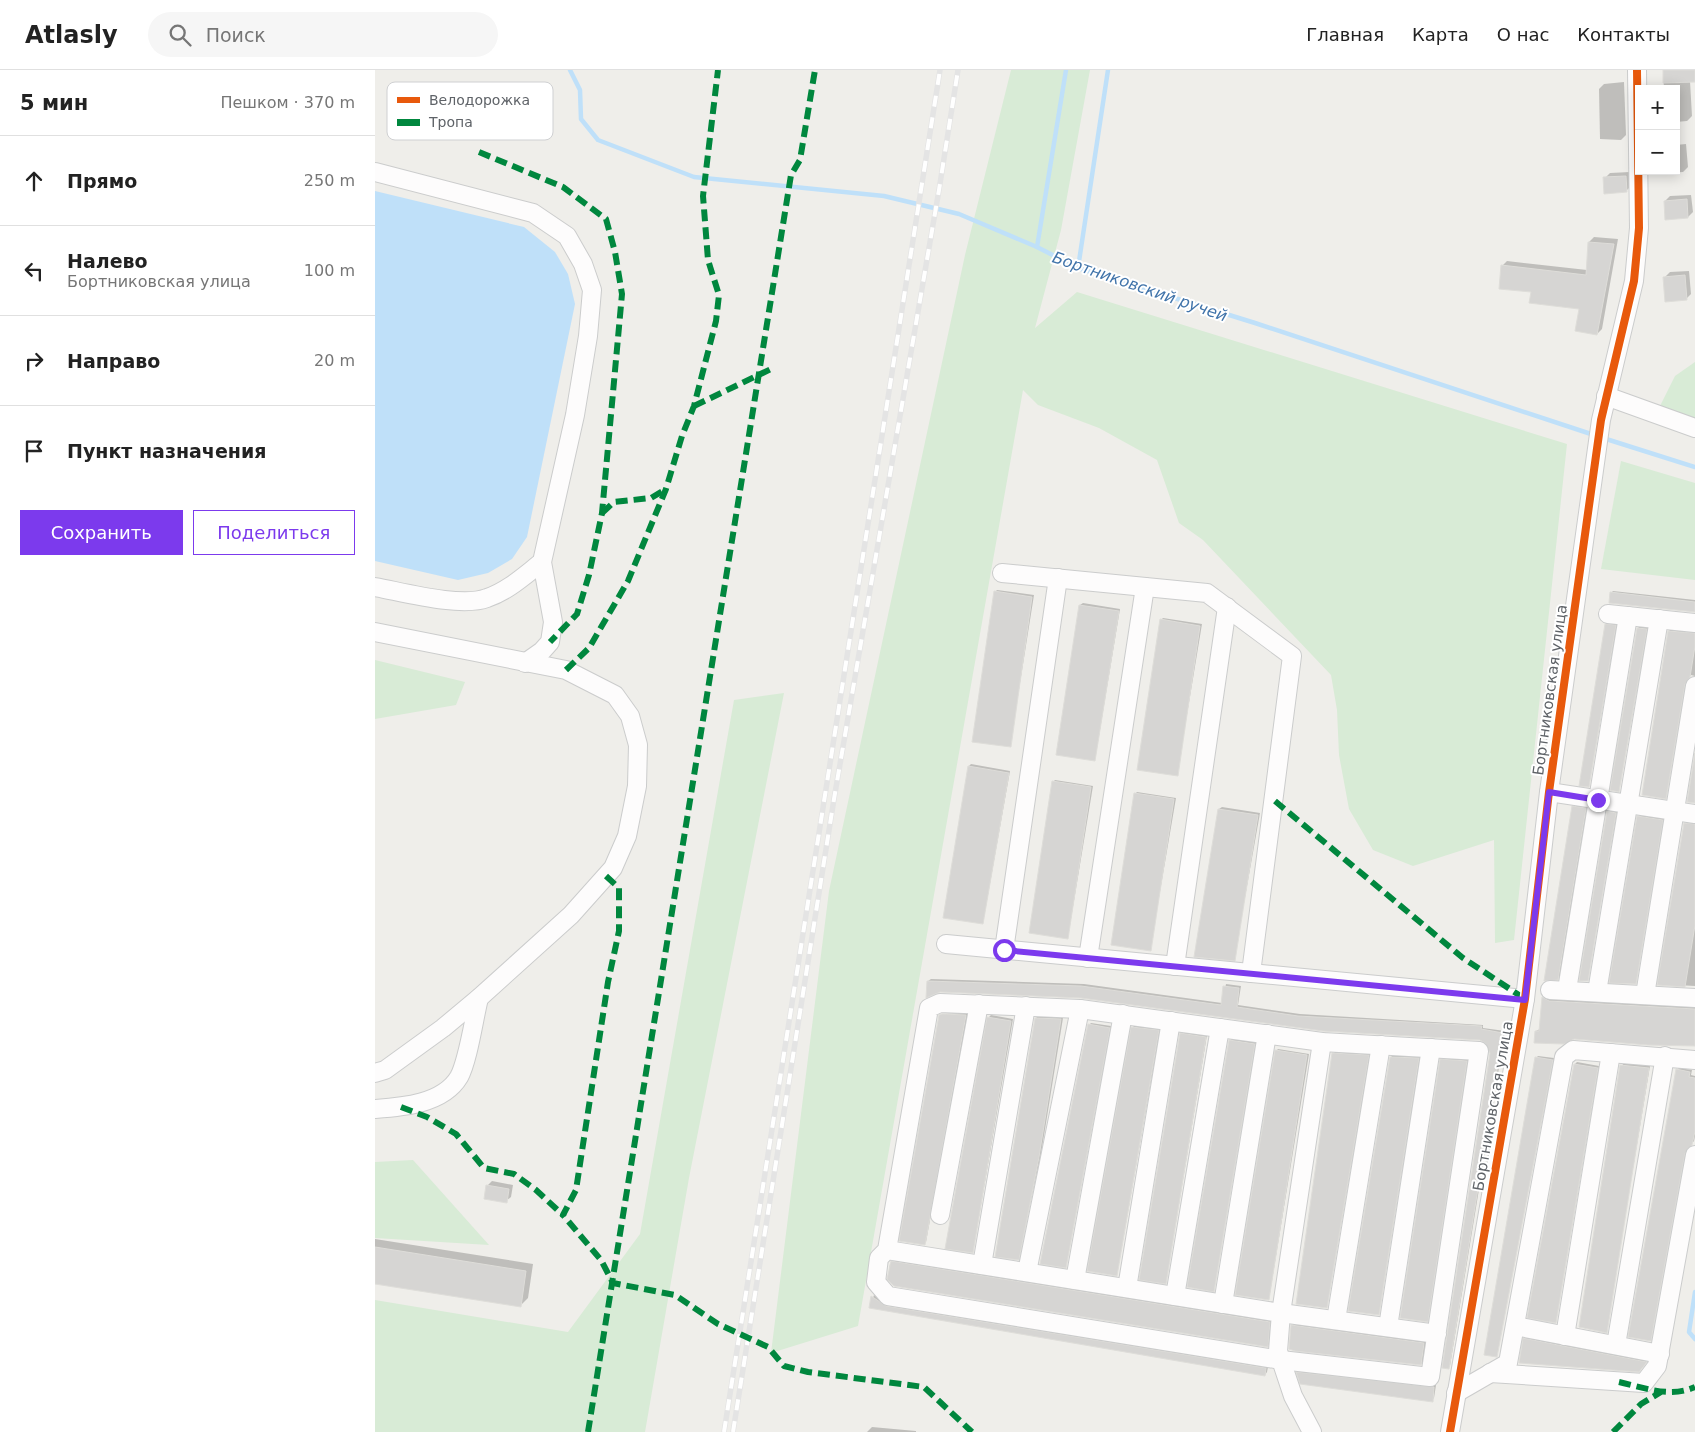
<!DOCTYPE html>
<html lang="ru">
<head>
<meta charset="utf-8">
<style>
  body { margin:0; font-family:"DejaVu Sans",sans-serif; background:#f6f6f6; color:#222 }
  .controls { position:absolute; right:15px; top:15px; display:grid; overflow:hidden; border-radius:0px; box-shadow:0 2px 12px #0003 }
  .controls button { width:45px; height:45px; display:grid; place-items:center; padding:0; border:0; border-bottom:1px solid #e0e0e0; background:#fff; color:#222; font:25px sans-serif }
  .stop { position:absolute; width:15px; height:15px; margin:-11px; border:4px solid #7c3aed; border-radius:50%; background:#fff }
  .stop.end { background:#7c3aed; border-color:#fff; box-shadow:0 1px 5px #0008 }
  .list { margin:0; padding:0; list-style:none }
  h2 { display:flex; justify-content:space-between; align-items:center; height:65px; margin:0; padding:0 20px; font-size:21px }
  h2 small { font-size:16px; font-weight:400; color:#767676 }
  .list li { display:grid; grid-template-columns:32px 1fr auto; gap:15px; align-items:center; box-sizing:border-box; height:90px; padding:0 20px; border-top:1px solid #e0e0e0 }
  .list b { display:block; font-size:19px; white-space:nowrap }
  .list p { margin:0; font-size:16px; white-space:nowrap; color:#767676 }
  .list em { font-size:16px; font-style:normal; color:#767676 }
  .actions { display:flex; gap:10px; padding:15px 20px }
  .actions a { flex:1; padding:11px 0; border:1px solid #7c3aed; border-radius:0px; text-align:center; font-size:18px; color:#7c3aed }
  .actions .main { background:#7c3aed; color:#fff }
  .icon { flex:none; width:28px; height:28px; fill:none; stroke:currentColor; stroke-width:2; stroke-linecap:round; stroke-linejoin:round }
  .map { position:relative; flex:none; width:1320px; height:1362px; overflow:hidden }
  header { display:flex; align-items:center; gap:30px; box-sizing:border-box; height:70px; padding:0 25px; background:#fff; border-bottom:1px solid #e0e0e0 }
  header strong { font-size:24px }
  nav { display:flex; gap:28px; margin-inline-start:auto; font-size:18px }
  .search { width:350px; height:45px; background:#f6f6f6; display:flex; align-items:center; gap:12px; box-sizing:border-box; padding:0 18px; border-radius:28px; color:#767676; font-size:19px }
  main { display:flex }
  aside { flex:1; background:#fff }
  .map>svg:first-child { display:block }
</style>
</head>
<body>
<header>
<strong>Atlasly</strong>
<div class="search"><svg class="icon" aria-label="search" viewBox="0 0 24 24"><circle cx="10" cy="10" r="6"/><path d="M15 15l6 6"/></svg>Поиск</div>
<nav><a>Главная</a><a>Карта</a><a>О нас</a><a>Контакты</a></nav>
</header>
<main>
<aside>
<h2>5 мин<small>Пешком · 370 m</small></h2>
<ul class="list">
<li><svg class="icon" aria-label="ahead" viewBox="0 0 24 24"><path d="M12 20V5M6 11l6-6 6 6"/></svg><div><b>Прямо</b></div><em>250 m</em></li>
<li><svg class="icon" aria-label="left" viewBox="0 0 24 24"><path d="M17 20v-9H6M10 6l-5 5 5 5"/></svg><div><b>Налево</b><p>Бортниковская улица</p></div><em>100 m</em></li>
<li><svg class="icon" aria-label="right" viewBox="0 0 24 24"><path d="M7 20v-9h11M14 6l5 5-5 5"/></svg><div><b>Направо</b></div><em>20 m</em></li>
<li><svg class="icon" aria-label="arrive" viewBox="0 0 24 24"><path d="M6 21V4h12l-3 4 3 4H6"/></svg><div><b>Пункт назначения</b></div></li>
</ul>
<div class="actions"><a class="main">Сохранить</a><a>Поделиться</a></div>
</aside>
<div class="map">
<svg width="1320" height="1362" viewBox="0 0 1320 1362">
  <rect width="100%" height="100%" fill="#efeeea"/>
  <g fill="#d8ebd6">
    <path d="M 636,0 L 715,0 L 686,160 L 660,258 L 702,222 L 1192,374 L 1139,870 L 1120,873 L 1119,770 L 1038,796 L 998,780 L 974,739 L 964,685 L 962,640 L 956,605 L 828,470 L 804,453 L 782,390 L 724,358 L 663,335 L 648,320 L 483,1256 L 396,1283 L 454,821 L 590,185 Z"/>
    <path d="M 1320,292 L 1320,352 L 1283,340 L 1300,306 Z"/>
    <path d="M 1246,391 L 1320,413 L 1320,510 L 1226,499 Z"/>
    <path d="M 0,590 L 90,612 L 81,635 L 0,649 Z"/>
    <path d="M 409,623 L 314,1108 L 270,1362 L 0,1362 L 0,1230 L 193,1262 L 265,1164 L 359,630 Z"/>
    <path d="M 38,1090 L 114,1175 L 0,1168 L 0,1092 Z"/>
  </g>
  <path fill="#bfe0f9" d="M 0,121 L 149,157 L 180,182 L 193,204 L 200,234 L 152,467 L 137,489 L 113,503 L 83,510 L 0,491 Z"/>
  <g fill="#0003">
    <path d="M 1288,0 L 1320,0 L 1320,10 L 1315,11 L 1317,46 L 1312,51 L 1301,52 L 1301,19 L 1289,19 Z"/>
    <path d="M 1249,12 L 1251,65 L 1246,70 L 1225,69 L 1224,19 L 1229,14 Z"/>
    <path d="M 1311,74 L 1313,97 L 1308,102 L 1290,103 L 1290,101 L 1301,101 L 1301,75 Z"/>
    <path d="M 1255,102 L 1256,116 L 1251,121 L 1230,108 L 1235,103 Z"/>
    <path d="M 1316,125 L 1318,142 L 1313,147 L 1290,131 L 1295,126 Z"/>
    <path d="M 1219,167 L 1243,169 L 1227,259 L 1222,264 L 1206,238 L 1157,221 L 1127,196 L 1132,191 L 1212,200 L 1214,172 Z"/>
    <path d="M 1314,201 L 1316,224 L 1311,229 L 1290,207 L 1295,202 Z"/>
    <path d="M 622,520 L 659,525 L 635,676 L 620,522 Z"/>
    <path d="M 1238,521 L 1320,530 L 1320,541 L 1236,523 Z"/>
    <path d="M 708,533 L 745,539 L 720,690 L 705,535 Z"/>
    <path d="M 788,548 L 827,554 L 802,705 L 786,550 Z"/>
    <path d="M 1233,552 L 1242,554 L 1214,716 L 1231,554 Z"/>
    <path d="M 1265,556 L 1273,557 L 1244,721 L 1263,558 Z"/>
    <path d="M 1296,559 L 1320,561 L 1320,606 L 1316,605 L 1311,611 L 1291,728 L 1294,561 Z"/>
    <path d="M 596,694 L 635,701 L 608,853 L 594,696 Z"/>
    <path d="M 680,710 L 718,716 L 693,867 L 678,712 Z"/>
    <path d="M 762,722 L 801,728 L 775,880 L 760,724 Z"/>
    <path d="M 1200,735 L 1212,737 L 1185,906 L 1182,909 L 1198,737 Z"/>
    <path d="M 847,737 L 885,743 L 859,889 L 844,739 Z"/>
    <path d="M 1235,740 L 1242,741 L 1212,910 L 1233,742 Z"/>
    <path d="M 1265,745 L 1289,748 L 1261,913 L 1263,747 Z"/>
    <path d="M 1312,752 L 1320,752 L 1320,916 L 1284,914 Z"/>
    <path d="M 556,909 L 709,914 L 847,933 L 851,914 L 866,916 L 863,935 L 925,944 L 1108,955 L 1108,958 L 1130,961 L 1075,1296 L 1073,1298 L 1116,982 L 1111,972 L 1105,969 L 553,911 Z"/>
    <path d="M 1170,925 L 1177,929 L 1320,937 L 1320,975 L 1161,961 L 1165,959 Z"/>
    <path d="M 593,943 L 551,1172 L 549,1174 L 565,946 L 567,944 Z"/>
    <path d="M 616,945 L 638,949 L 598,1182 L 614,947 Z"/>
    <path d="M 663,946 L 688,948 L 666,1084 L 643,1189 L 661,948 Z"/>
    <path d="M 716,953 L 736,956 L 691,1197 L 714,955 Z"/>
    <path d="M 760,955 L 785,959 L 742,1205 L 758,957 Z"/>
    <path d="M 808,962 L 832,965 L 791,1213 L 806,964 Z"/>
    <path d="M 857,969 L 881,972 L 839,1220 L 855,971 Z"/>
    <path d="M 903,979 L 934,984 L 894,1229 L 901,981 Z"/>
    <path d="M 960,982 L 995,984 L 952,1237 L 958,984 Z"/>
    <path d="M 1018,985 L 1045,987 L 1004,1244 L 1016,987 Z"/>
    <path d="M 1163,986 L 1179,988 L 1121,1286 L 1161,988 Z"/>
    <path d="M 1068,988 L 1093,989 L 1052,1251 L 1066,990 Z"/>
    <path d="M 1202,992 L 1224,996 L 1181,1252 L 1200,994 Z"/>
    <path d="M 1248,993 L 1275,996 L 1231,1262 L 1205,1256 Z"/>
    <path d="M 1304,998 L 1317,1000 L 1316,1005 L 1320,1006 L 1320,1066 L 1319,1071 L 1311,1080 L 1275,1270 L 1302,1000 Z"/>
    <path d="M 117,1111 L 138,1115 L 136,1127 L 131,1131 L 112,1116 Z"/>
    <path d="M 0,1169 L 158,1194 L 153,1228 L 145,1236 L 0,1213 Z"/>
    <path d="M 519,1190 L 896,1250 L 894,1274 L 892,1276 L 513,1208 L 515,1194 Z"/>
    <path d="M 499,1225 L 514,1235 L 893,1297 L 892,1302 L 890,1305 L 495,1237 Z"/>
    <path d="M 919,1254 L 1051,1271 L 1048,1292 L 1046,1294 L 917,1256 Z"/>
    <path d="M 1152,1267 L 1272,1290 L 1266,1298 L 1149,1269 Z"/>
    <path d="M 925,1301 L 1061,1315 L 1059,1328 L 1057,1330 L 923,1303 Z"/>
    <path d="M 497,1357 L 541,1361 L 541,1362 L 492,1362 Z"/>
  </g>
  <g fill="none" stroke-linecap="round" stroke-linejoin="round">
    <g stroke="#bfe0f9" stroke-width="4.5">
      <path d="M 195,0 L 205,20 L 206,49 L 223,70 L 319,107 L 509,126 L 584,144 L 662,177 L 703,198 L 880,253 L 1219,365"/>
      <path d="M 662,177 L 691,0"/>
      <path d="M 703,198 L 733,0"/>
      <path d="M 1228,368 L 1320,397"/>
      <path d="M 1320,1222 L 1314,1262 L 1320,1269"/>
    </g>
  </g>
  <g fill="#d6d5d3" stroke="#deddd9">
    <path d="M 1288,0 L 1320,0 L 1320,12 L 1288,13 Z"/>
    <path d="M 1251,106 L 1252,122 L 1229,124 L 1228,107 Z"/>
    <path d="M 1312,129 L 1313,148 L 1290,150 L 1289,131 Z"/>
    <path d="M 1213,172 L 1239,174 L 1222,265 L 1200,261 L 1204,239 L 1154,233 L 1156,222 L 1124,219 L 1126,195 L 1211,205 Z"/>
    <path d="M 1310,205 L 1312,230 L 1290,232 L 1288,207 Z"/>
    <path d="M 619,521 L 657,527 L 636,677 L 597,672 Z"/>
    <path d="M 1235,522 L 1320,532 L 1320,542 L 1234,533 Z"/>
    <path d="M 704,535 L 744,541 L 720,691 L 681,685 Z"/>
    <path d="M 785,549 L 825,556 L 803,706 L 762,700 Z"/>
    <path d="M 1230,554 L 1241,555 L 1214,717 L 1204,716 Z"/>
    <path d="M 1262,558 L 1272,559 L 1244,722 L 1235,720 Z"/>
    <path d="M 1293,561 L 1320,563 L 1320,576 L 1315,607 L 1310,614 L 1291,729 L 1267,725 Z"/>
    <path d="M 1320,683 L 1320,733 L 1312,732 Z"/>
    <path d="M 593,696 L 634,703 L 608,854 L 568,848 Z"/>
    <path d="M 677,711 L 716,717 L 693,869 L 654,863 Z"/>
    <path d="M 759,723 L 799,729 L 776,881 L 736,875 Z"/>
    <path d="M 1197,736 L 1211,738 L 1183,910 L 1169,911 Z"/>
    <path d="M 843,739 L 883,745 L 860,891 L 819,887 Z"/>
    <path d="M 1232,741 L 1241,743 L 1213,911 L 1204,911 Z"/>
    <path d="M 1262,746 L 1288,750 L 1261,914 L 1234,913 Z"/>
    <path d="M 1309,753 L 1320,754 L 1320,855 L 1310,917 L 1282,915 Z"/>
    <path d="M 552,911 L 706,916 L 846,935 L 848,916 L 864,918 L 862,937 L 923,946 L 1107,956 L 1106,959 L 1128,963 L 1074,1299 L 1067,1298 L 1115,983 L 1110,973 L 1105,970 L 948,961 L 706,928 L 565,922 L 551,928 Z"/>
    <path d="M 1167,927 L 1174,931 L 1320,939 L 1320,976 L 1273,975 L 1199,969 L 1189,974 L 1159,973 L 1160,961 L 1164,961 Z"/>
    <path d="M 567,944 L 591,945 L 550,1175 L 524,1171 L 564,945 Z"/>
    <path d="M 612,947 L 636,951 L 598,1183 L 570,1179 Z"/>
    <path d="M 660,948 L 686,949 L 664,1087 L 644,1190 L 620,1187 Z"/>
    <path d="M 713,954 L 735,958 L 691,1198 L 665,1194 Z"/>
    <path d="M 756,957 L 784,960 L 742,1206 L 712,1201 Z"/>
    <path d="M 805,963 L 831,967 L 791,1214 L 764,1210 Z"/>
    <path d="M 854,970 L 880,974 L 839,1222 L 812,1217 Z"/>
    <path d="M 900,980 L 932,985 L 894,1230 L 860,1225 Z"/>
    <path d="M 957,983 L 994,985 L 952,1238 L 921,1234 Z"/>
    <path d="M 1015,987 L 1044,988 L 1004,1245 L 973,1241 Z"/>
    <path d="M 1160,987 L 1178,990 L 1122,1287 L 1109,1285 Z"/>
    <path d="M 1065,989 L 1092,991 L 1053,1252 L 1025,1248 Z"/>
    <path d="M 1199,994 L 1223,998 L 1181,1253 L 1152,1248 Z"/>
    <path d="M 1245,995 L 1274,998 L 1232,1263 L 1204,1257 Z"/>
    <path d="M 1301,999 L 1315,1002 L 1314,1007 L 1320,1008 L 1320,1061 L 1317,1075 L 1310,1083 L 1276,1271 L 1253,1267 Z"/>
    <path d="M 111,1115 L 134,1119 L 132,1133 L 109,1129 Z"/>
    <path d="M 0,1177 L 151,1201 L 146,1237 L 0,1214 Z"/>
    <path d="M 516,1191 L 895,1252 L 893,1277 L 519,1216 L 512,1209 Z"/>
    <path d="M 496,1226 L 511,1236 L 891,1298 L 890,1306 L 494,1238 Z"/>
    <path d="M 916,1255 L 1049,1273 L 1046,1295 L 920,1281 L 914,1279 Z"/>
    <path d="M 1148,1268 L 1188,1276 L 1272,1292 L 1264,1302 L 1144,1293 Z"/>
    <path d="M 921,1302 L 1059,1317 L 1058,1332 L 925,1314 Z"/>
  </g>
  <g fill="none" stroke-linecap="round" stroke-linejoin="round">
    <g stroke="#cbcccc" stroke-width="20">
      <g id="minor">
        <path d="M 0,102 L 158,143 L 192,166 L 208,194 L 217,220 L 213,266 L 200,345 L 167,492 L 178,552 L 175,572 L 167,581 L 150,593"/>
        <path d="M 1231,326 L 1320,358"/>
        <path d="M 627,503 L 832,523 L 917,586 L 876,903"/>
        <path d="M 0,517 C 28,522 86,538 112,528 C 133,521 150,505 167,492"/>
        <path d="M 1233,544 L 1320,553"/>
        <path d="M 0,562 L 191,600 L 240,625 L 255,646 L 263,675 L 262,716 L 252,766 L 238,798 L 196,845 L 104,928 L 68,958 L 10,1000 L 0,1003"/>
        <path d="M 1174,722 L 1320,744"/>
        <path d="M 571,874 L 1150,929"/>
        <path d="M 629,880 L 683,508"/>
        <path d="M 713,888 L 770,517"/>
        <path d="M 800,896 L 852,537"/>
        <path d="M 1175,920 L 1320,928"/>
        <path d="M 1192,920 L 1253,546"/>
        <path d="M 1222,922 L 1284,549"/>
        <path d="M 1270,925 L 1320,616"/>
        <path d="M 0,1039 C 27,1037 68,1034 84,1007 C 93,991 99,948 104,928"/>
        <path d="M 565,1145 L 604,934"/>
        <path d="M 512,1180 L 504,1188 L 501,1212 L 513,1226 L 906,1290 L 1055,1307 L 1104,981 L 947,972 L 705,939 L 565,933 L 554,938 L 512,1180 L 906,1243 L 1062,1264"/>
        <path d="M 607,1195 L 651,936"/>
        <path d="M 652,1202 L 705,939"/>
        <path d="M 700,1210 L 748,944"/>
        <path d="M 752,1218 L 796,951"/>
        <path d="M 800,1226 L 845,958"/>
        <path d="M 848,1234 L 892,964"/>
        <path d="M 961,1250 L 1006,975"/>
        <path d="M 1140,1256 L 1285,1284"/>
        <path d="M 1013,1257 L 1056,978"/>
        <path d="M 1190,1266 L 1236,983"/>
        <path d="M 1241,1275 L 1290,986"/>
        <path d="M 1115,1303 L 1269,1313 L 1282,1296 L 1320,1085"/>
        <path d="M 1081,1323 L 1133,1293 L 1189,987 L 1198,980 L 1320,990"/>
        <path d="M 937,1362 L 918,1326 L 903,1281 L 906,1243 L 947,972"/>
        <path d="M 1075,1362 L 1150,929 L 1174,722 L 1226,350 L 1259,211 L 1264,158 L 1262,0"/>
      </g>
    </g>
    <use href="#minor" stroke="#fdfcfc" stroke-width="18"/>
    <g stroke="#e4e4e4" stroke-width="5.5">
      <g id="rail">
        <path d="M 349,1362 L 565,0"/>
        <path d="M 358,1362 L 459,729 L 564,120 L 583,0"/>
      </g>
    </g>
    <use href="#rail" stroke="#fff" stroke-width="4" stroke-dasharray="11" stroke-linecap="butt"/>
    <g stroke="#00873e" stroke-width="6" stroke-dasharray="12 6" stroke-linecap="butt">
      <path d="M 104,82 L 188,117 L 231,149 L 240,182 L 247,224 L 227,443 L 214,505 L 202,544 L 175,572"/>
      <path d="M 319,336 L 396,299"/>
      <path d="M 227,443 L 239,432 L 276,428 L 291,419"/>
      <path d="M 191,600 L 214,578 L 253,511 L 291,419 L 307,366 L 319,336 L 341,251 L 344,225 L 333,190 L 328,126 L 343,0"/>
      <path d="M 900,731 L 1088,888 L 1150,929"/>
      <path d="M 231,806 L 244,818 L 244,861 L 233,912 L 201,1120 L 188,1145 L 226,1190 L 238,1213 L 300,1225 L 343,1254 L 393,1277 L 409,1296 L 433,1302 L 549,1317 L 597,1362"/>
      <path d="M 26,1037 L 52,1047 L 81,1064 L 109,1098 L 139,1104 L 161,1120 L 188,1145"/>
      <path d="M 1244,1312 C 1270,1318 1295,1328 1320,1317"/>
      <path d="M 213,1362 L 416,105 L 425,90 L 440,0"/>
      <path d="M 1238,1362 L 1266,1334 L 1286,1322"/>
    </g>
    <g stroke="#fff" stroke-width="11">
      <path id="cycleway" d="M 1075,1362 L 1150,929 L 1174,722 L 1226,350 L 1259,211 L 1264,158 L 1262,0"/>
    </g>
    <use href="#cycleway" stroke="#e8590c" stroke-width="8"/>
  </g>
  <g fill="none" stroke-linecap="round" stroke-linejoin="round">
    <path stroke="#7c3aed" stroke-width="6" d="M 629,880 L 1150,930 L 1174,722 L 1223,730"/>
  </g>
  <g text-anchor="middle" stroke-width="4" stroke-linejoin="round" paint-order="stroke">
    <g font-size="15" fill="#5f6368" stroke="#fff">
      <text transform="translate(1175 620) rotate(-82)" y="5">Бортниковская улица</text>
      <text transform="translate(1118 1036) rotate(-80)" y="5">Бортниковская улица</text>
    </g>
    <g font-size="16" font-style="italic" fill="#4174aa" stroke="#fff">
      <text transform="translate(765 216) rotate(19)" y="6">Бортниковский ручей</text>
    </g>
  </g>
  <rect x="12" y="12" width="166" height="58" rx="8" fill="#fff" stroke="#cfd0d2" stroke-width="1"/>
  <rect x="22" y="27" width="23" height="6" fill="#e8590c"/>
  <rect x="22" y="49" width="23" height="7" fill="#00873e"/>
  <g font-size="14" fill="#5f6368">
    <text x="54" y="35">Велодорожка</text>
    <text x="54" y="57">Тропа</text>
  </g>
</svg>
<div class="controls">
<button>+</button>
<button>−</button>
</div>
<div class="stop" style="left:629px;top:880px"></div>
<div class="stop end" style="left:1223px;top:730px"></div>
</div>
</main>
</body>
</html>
